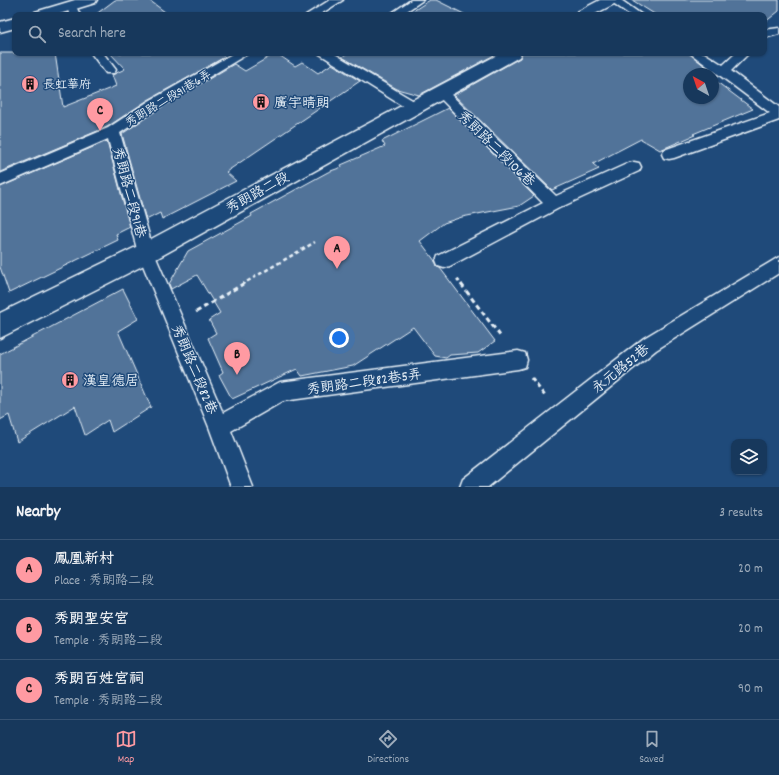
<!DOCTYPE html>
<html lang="en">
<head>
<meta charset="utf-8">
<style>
  body { margin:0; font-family:Dekko,"LXGW WenKai TC",sans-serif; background:#244365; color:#f1f3f6 }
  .controls { position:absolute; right:12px; bottom:12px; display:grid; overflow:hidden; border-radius:8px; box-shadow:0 1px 3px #0004 }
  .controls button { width:36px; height:36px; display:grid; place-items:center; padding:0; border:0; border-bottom:1px solid #365272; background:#17385c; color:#f1f3f6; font:20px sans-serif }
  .compass { position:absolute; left:683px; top:68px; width:36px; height:36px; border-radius:50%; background:#17385c; box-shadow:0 1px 3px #0004; rotate:320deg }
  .you { position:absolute; left:339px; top:338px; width:14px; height:14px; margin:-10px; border:3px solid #fff; border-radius:50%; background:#1a73e8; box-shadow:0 0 0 6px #1a73e833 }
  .badge { display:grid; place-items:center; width:26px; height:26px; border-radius:50%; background:#ff9aa2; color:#111; font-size:13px; font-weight:700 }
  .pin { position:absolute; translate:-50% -33px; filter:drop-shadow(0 1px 2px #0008) }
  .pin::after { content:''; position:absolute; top:21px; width:14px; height:12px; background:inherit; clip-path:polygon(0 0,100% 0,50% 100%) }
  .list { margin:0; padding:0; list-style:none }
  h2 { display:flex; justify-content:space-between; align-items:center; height:52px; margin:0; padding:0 16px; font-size:17px }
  h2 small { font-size:13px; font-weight:400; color:#9eacbb }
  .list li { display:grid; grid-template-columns:26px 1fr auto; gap:12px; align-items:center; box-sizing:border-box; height:60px; padding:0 16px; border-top:1px solid #365272 }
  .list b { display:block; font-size:15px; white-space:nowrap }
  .list p { margin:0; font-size:13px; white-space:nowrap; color:#9eacbb }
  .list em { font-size:13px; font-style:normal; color:#9eacbb }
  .icon { flex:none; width:22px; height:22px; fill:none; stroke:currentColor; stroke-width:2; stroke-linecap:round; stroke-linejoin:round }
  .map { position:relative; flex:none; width:779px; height:487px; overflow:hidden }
  .search { position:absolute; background:#17385c; box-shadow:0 1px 3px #0004; left:12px; right:12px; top:12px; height:44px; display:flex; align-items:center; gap:10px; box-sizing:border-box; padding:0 14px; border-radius:8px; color:#9eacbb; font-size:15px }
  .sheet { height:232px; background:#17385c }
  nav { display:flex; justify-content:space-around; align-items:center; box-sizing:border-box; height:56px; border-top:1px solid #365272; background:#17385c; font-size:11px; color:#9eacbb }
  nav a { display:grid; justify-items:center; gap:2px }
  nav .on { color:#ff9aa2 }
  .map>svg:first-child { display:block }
</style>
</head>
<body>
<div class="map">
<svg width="779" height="487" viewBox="0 0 779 487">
  <rect width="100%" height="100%" fill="#1f4a7a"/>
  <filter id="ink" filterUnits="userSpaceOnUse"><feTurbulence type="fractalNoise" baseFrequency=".025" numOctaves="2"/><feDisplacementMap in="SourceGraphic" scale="8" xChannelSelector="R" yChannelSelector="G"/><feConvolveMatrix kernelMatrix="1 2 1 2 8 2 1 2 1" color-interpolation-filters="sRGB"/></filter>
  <g filter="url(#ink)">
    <g fill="#517399" stroke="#e8f1f8">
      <path d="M 115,0 L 149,0 L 169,15 L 95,15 Z"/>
      <path d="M 430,0 L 436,0 L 466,15 L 407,15 Z"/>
      <path d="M 632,0 L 779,0 L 779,11 L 764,23 L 764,15 L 656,15 Z"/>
      <path d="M 0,53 L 55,53 L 63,107 L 116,86 L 112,75 L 125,69 L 110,53 L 220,53 L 225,57 L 148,100 L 107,127 L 0,172 Z"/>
      <path d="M 276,53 L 295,66 L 302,62 L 318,73 L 332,64 L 360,81 L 226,172 L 236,181 L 162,219 L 160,213 L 146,220 L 122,134 L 160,108 L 234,64 L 245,71 Z"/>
      <path d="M 348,53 L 498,53 L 419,95 L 397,89 L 342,57 Z"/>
      <path d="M 522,53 L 689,53 L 706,67 L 700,70 L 706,74 L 689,74 L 689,98 L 713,98 L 713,79 L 753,109 L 693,134 L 695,135 L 660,150 L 641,139 L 593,164 L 599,169 L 552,190 L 454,95 L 520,58 Z"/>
      <path d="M 448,108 L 534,196 L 519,206 L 462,217 L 444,223 L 420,241 L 435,261 L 437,267 L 440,268 L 495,341 L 478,353 L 450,355 L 446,358 L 435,356 L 413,327 L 353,366 L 302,376 L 297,369 L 232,399 L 219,375 L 223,372 L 208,338 L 216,333 L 209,320 L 220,313 L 197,275 L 171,289 L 169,284 L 188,251 L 252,216 L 251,214 L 328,172 L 342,167 L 341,165 L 385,146 L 382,141 Z"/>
      <path d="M 107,141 L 130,227 L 116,234 L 118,240 L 9,293 L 0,267 L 0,187 Z"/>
      <path d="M 123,289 L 138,319 L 118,331 L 151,407 L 112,432 L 108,420 L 85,435 L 75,406 L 17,442 L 9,415 L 0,420 L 0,354 Z"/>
    </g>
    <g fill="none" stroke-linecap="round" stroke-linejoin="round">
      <g stroke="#e8f1f8" stroke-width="3">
        <g id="lane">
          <path d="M 330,0 L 343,0 L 319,15 L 306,15 Z"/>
          <path d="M 411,0 L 423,0 L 401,15 L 389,15 Z"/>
          <path d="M 609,0 L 621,0 L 642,15 L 630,15 Z"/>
          <path d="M 71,3 L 75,4 L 80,15 L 70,15 L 66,6 Z"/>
          <path d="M 779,28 L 779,34 L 764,38 L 764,30 Z"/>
          <path d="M 91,53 L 103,53 L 116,70 L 114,73 L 106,73 Z"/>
          <path d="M 234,53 L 249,53 L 159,107 L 120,133 L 154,253 L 223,413 L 280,382 L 518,351 L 525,353 L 527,360 L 525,367 L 518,369 L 283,401 L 231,431 L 253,487 L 231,487 L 209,427 L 138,253 L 108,139 L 0,186 L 0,174 L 108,128 L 149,101 Z"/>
          <path d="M 318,53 L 333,53 L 419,104 L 420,107 L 419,110 L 409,110 Z"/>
          <path d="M 690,53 L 704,53 L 723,65 L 736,53 L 749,53 L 731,71 L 779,107 L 779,120 L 674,158 L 669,159 L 664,158 L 662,154 L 664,150 L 770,113 Z"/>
          <path d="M 441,88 L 445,89 L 556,196 L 629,163 L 634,162 L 639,163 L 641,167 L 639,171 L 559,208 L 450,266 L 444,268 L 438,266 L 436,261 L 438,256 L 543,203 L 437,95 L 435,92 L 437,89 Z"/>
          <path d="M 779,257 L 779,273 L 656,350 L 488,487 L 460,487 L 463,479 L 644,338 Z"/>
        </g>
      </g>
      <g stroke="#e8f1f8" stroke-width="3">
        <g id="street">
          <path d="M 75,0 L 97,0 L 95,3 L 56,15 L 33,15 L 35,12 Z"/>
          <path d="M 600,0 L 618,0 L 616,3 L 593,15 L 575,15 L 577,12 Z"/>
          <path d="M 15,18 L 15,28 L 0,32 L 0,22 Z"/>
          <path d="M 501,53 L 521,53 L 519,57 L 154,260 L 0,338 L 0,313 L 138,246 Z"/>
        </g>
      </g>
      <g stroke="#e8f1f8" stroke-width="2.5" stroke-dasharray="4 3" stroke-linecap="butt">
        <path d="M 457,279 L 462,285"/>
        <path d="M 241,285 L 315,242"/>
      </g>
      <g stroke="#e8f1f8" stroke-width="3" stroke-dasharray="5 3.5" stroke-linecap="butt">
        <path d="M 461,284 L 501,337"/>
        <path d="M 196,312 L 243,284"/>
        <path d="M 531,378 L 545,396"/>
      </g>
      <use href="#lane" fill="#1f4a7a" fill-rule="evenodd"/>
      <use href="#street" fill="#1f4a7a" fill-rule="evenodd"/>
    </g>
  </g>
  <defs>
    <g id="building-disc" transform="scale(0.9)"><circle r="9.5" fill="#ff9aa2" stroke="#1f4a7a"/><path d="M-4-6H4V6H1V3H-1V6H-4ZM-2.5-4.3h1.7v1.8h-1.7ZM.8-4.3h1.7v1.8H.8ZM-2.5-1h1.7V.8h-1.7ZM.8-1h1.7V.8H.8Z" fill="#111"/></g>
  </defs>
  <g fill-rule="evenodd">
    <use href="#building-disc" x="30" y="84"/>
    <use href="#building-disc" x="261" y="102"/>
    <use href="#building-disc" x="70" y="380"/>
  </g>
  <g text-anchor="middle" stroke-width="3" stroke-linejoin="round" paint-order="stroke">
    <g font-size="12" fill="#e8f1f8" stroke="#1f4a7a" text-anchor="start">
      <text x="43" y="88">長虹華府</text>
    </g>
    <g font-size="12" fill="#e8f1f8" stroke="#1f4a7a">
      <text transform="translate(168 98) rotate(-31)" y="4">秀朗路二段91巷6弄</text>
    </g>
    <g font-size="14" fill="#e8f1f8" stroke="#1f4a7a" text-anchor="start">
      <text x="274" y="107">廣宇晴朗</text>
      <text x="83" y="385">漢皇德居</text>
    </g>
    <g font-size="14" fill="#e8f1f8" stroke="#1f4a7a">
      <text transform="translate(497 148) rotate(44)" y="5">秀朗路二段106巷</text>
      <text transform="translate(130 192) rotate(75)" y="5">秀朗路二段91巷</text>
      <text transform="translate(257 192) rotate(-29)" y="5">秀朗路二段</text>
      <text transform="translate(620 368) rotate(-39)" y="5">永元路52巷</text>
      <text transform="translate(195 369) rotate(67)" y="5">秀朗路二段82巷</text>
      <text transform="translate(364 381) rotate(-8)" y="5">秀朗路二段82巷5弄</text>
    </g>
  </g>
</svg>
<div class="controls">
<button><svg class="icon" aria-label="layers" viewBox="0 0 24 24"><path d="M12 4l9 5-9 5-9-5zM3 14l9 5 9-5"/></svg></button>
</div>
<svg class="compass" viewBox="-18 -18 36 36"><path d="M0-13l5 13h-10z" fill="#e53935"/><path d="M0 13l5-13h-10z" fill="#9eacbb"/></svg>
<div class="you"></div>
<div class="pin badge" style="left:337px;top:269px">A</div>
<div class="pin badge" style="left:237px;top:375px">B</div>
<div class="pin badge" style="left:100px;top:131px">C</div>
<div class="search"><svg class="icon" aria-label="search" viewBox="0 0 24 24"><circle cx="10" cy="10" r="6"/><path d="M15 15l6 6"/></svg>Search here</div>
</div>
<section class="sheet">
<h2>Nearby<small>3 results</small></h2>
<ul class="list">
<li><span class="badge">A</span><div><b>鳳凰新村</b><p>Place · 秀朗路二段</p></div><em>20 m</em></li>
<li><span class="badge">B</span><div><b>秀朗聖安宮</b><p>Temple · 秀朗路二段</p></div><em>20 m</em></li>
<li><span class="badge">C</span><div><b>秀朗百姓宮祠</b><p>Temple · 秀朗路二段</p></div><em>90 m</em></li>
</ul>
</section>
<nav>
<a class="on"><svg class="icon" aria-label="map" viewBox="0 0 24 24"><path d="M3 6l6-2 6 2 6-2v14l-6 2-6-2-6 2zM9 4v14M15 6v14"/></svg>Map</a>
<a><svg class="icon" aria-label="directions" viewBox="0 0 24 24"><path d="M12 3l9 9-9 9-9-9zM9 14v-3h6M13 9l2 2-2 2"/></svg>Directions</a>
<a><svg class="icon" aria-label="saved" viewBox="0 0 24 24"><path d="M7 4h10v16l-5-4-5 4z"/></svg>Saved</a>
</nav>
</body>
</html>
